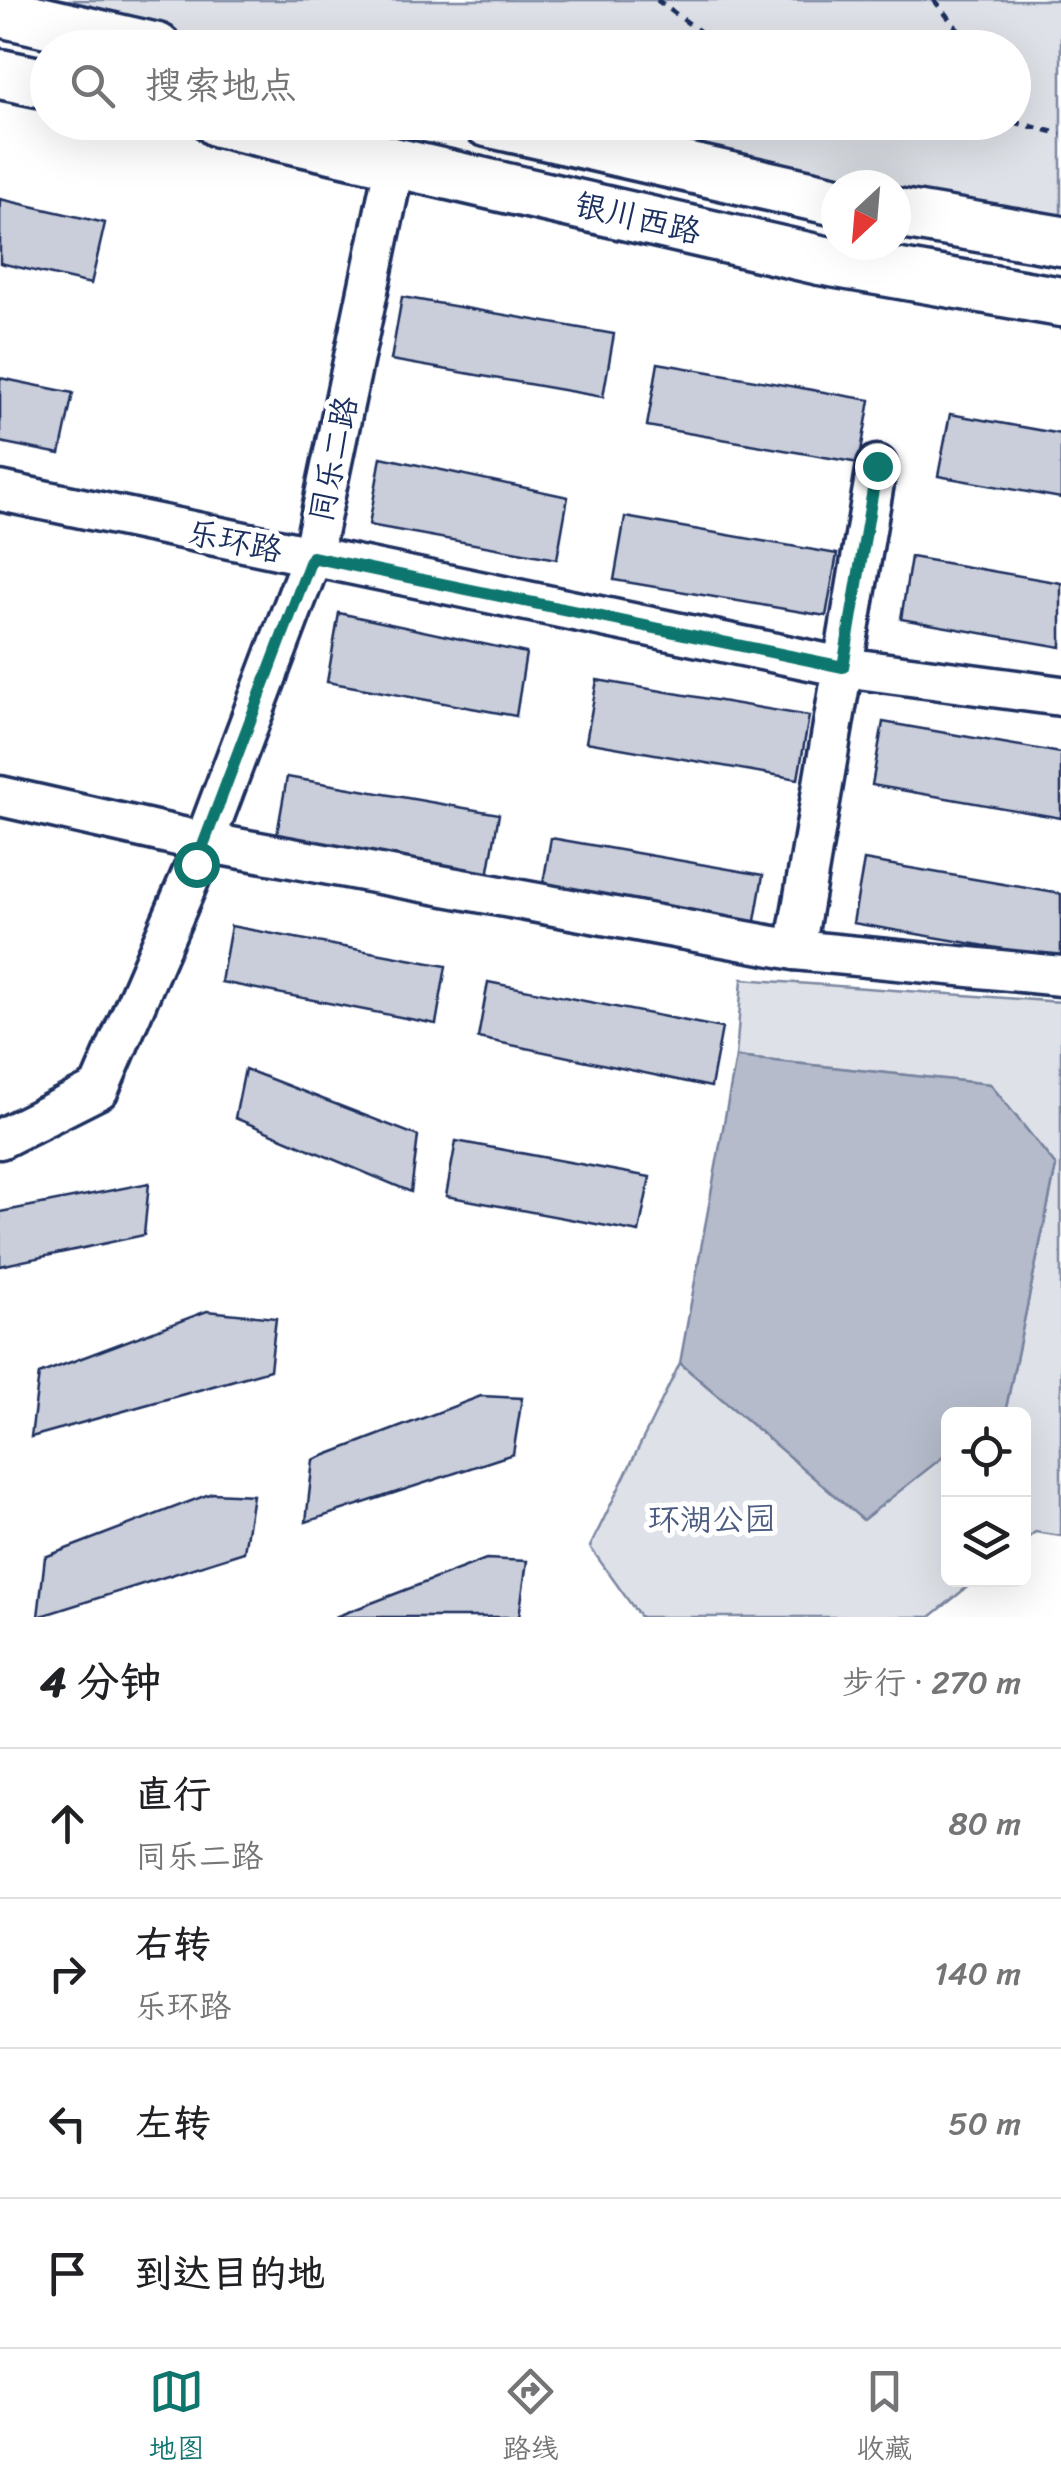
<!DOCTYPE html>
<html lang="zh">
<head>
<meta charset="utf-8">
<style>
  body { margin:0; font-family:Sriracha,"LXGW WenKai TC",sans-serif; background:#f2f2f2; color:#202124 }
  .controls { position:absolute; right:30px; bottom:30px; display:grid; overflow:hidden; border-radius:15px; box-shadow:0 10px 40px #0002 }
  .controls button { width:90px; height:90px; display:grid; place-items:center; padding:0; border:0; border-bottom:2px solid #e0e0e0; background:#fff; color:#202124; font:50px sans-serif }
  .compass { position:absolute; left:821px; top:170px; width:90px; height:90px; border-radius:50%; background:#fff; box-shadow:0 10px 40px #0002; rotate:206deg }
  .stop { position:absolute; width:30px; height:30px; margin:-22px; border:8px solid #0f766e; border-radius:50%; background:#fff }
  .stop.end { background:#0f766e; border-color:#fff; box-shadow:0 2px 10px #0008 }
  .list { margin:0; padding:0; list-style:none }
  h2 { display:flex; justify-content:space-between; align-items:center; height:130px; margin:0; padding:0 40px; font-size:42px }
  h2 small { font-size:32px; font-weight:400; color:#757577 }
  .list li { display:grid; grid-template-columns:65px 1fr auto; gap:30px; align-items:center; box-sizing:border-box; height:150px; padding:0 40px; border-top:2px solid #e0e0e0 }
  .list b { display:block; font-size:38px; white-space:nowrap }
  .list p { margin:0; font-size:32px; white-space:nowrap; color:#757577 }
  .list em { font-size:32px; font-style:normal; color:#757577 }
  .icon { flex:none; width:55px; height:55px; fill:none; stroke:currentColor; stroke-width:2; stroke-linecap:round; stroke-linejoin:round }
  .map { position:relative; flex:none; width:1061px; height:1617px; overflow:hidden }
  .search { position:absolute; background:#fff; box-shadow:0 10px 40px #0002; left:30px; right:30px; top:30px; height:110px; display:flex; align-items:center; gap:25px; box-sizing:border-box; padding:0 35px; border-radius:55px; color:#757577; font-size:38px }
  .sheet { height:730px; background:#fff }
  nav { display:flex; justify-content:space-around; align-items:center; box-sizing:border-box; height:140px; border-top:2px solid #e0e0e0; background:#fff; font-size:28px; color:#757577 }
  nav a { display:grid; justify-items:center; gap:5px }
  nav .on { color:#0f766e }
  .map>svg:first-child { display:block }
</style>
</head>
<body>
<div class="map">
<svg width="1061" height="1617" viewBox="0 0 1061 1617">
  <rect width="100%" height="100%" fill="#fff"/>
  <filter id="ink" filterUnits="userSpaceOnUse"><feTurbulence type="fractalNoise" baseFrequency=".01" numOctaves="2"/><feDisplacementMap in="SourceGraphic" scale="20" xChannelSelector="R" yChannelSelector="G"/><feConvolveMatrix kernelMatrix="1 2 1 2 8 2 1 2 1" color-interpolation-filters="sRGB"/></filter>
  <g filter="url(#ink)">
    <g fill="#dee1e7" stroke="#7c88a2" stroke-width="2.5">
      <path d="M 0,0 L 1061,0 L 1061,215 L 511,123 L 1014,122 L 1014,48 L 157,48 Z"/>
      <path d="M 742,979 L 1061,1002 L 1061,1536 L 1035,1532 L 1024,1541 L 1024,1414 L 998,1414 L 1006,1408 L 1056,1166 L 990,1084 L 736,1057 Z"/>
      <path d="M 680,1363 L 862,1519 L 948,1453 L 948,1580 L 976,1580 L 930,1617 L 640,1617 L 590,1547 Z"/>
    </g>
    <path fill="#b5bbca" stroke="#77839f" stroke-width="2.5" d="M 736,1057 L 990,1084 L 1056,1166 L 1006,1408 L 998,1414 L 948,1414 L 948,1453 L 863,1520 L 680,1363 Z"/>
    <g fill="#caceda" stroke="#1b2f5e" stroke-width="2.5">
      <path d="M 0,199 L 105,223 L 91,284 L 0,263 Z"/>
      <path d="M 402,297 L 614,334 L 603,397 L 391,360 Z"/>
      <path d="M 658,363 L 870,400 L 859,463 L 647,426 Z"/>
      <path d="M 0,378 L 73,393 L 60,454 L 0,442 Z"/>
      <path d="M 950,414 L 1061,434 L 1061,498 L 938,476 Z"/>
      <path d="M 381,457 L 568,497 L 557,559 L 369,525 Z"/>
      <path d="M 625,517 L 837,554 L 826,616 L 614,580 Z"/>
      <path d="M 911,557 L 1061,583 L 1061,647 L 901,619 Z"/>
      <path d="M 339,613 L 526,653 L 516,716 L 327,682 Z"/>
      <path d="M 597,680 L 809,716 L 798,779 L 586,742 Z"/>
      <path d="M 883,722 L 1061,753 L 1061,818 L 872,785 Z"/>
      <path d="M 287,777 L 499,814 L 488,876 L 276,840 Z"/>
      <path d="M 551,838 L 763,875 L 752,938 L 540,901 Z"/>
      <path d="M 864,860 L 1061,894 L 1061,959 L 853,923 Z"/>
      <path d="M 231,926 L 446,966 L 436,1024 L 221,982 Z"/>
      <path d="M 488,982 L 722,1028 L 711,1087 L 478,1038 Z"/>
      <path d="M 245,1069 L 418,1136 L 411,1192 L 235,1118 Z"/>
      <path d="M 456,1141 L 650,1177 L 639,1232 L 446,1196 Z"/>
      <path d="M 149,1183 L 144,1235 L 0,1266 L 0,1212 Z"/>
      <path d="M 207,1311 L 276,1318 L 270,1370 L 31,1437 L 39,1374 Z"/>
      <path d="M 481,1396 L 522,1398 L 513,1454 L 306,1522 L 313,1460 Z"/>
      <path d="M 212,1493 L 253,1495 L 244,1552 L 38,1617 L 45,1557 Z"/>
      <path d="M 486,1559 L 527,1561 L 519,1617 L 335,1617 Z"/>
    </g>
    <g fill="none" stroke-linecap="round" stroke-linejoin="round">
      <g stroke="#1b2f5e" stroke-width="45">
        <g id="minor">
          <path d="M 0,491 L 843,667 L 1061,696"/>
          <path d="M 0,796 L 204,842 L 795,950 L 1061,976"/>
          <path d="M 795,950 L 877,465"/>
          <path d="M 0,1139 L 99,1089 L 196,864 L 312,557 L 395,162"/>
        </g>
      </g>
      <g stroke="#1b2f5e" stroke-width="55">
        <g id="major">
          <path d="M 0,12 L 157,48"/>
          <path d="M 0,74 L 48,84"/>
          <path d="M 218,122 L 820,260 L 1061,302"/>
          <path d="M 487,122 L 836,201"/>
          <path d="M 896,213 L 1061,241"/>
        </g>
      </g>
      <g stroke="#1b2f5e" stroke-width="5" stroke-dasharray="8 8" stroke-linecap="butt">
        <path d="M 657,0 L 722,48"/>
        <path d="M 934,0 L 973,48"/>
        <path d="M 1014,122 L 1061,134"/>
      </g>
      <use href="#minor" stroke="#fff" stroke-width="38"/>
      <use href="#major" stroke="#fff" stroke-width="48"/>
    </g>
  </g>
  <g fill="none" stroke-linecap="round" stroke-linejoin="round" filter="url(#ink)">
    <path stroke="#0f766e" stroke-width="12" d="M 196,864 L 312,557 L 843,667 L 877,466"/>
  </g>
  <g text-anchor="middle" stroke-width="10" stroke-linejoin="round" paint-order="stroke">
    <g font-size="32" fill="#1b2f5e" stroke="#fff">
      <text transform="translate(638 218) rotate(13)" y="11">银川西路</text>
      <text transform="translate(333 459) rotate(-78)" y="11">同乐二路</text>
      <text transform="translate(235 541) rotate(12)" y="11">乐环路</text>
    </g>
    <g font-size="32" fill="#4c5c80" stroke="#fff">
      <text x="712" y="1530">环湖公园</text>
    </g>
  </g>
</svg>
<div class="controls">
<button><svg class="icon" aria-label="locate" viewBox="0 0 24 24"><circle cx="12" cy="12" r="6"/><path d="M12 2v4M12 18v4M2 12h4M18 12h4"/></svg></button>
<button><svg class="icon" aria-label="layers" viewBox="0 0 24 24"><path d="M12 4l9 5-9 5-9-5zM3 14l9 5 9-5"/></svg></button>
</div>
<svg class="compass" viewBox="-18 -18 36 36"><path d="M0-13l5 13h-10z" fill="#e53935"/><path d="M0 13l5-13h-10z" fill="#757577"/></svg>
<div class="stop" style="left:196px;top:864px"></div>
<div class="stop end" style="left:877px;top:466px"></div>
<div class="search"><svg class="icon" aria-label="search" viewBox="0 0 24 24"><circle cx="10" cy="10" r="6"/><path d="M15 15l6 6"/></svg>搜索地点</div>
</div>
<section class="sheet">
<h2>4 分钟<small>步行 · 270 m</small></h2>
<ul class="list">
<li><svg class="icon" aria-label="ahead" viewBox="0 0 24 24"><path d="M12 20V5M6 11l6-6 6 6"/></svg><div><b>直行</b><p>同乐二路</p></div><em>80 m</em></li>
<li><svg class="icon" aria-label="right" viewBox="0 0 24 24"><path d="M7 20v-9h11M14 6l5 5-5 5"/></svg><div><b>右转</b><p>乐环路</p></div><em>140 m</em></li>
<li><svg class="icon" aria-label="left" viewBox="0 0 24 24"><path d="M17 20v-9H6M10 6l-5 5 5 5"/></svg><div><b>左转</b></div><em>50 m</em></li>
<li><svg class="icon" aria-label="arrive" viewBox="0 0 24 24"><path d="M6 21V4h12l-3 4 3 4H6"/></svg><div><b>到达目的地</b></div></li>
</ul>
</section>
<nav>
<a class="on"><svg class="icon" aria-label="map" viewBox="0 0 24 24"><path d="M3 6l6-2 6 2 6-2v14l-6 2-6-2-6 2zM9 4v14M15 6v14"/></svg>地图</a>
<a><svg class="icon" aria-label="directions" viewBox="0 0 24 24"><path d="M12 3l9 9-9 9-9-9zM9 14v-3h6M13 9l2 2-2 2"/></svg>路线</a>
<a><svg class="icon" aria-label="saved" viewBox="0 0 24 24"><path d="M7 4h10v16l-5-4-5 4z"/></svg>收藏</a>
</nav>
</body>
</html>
